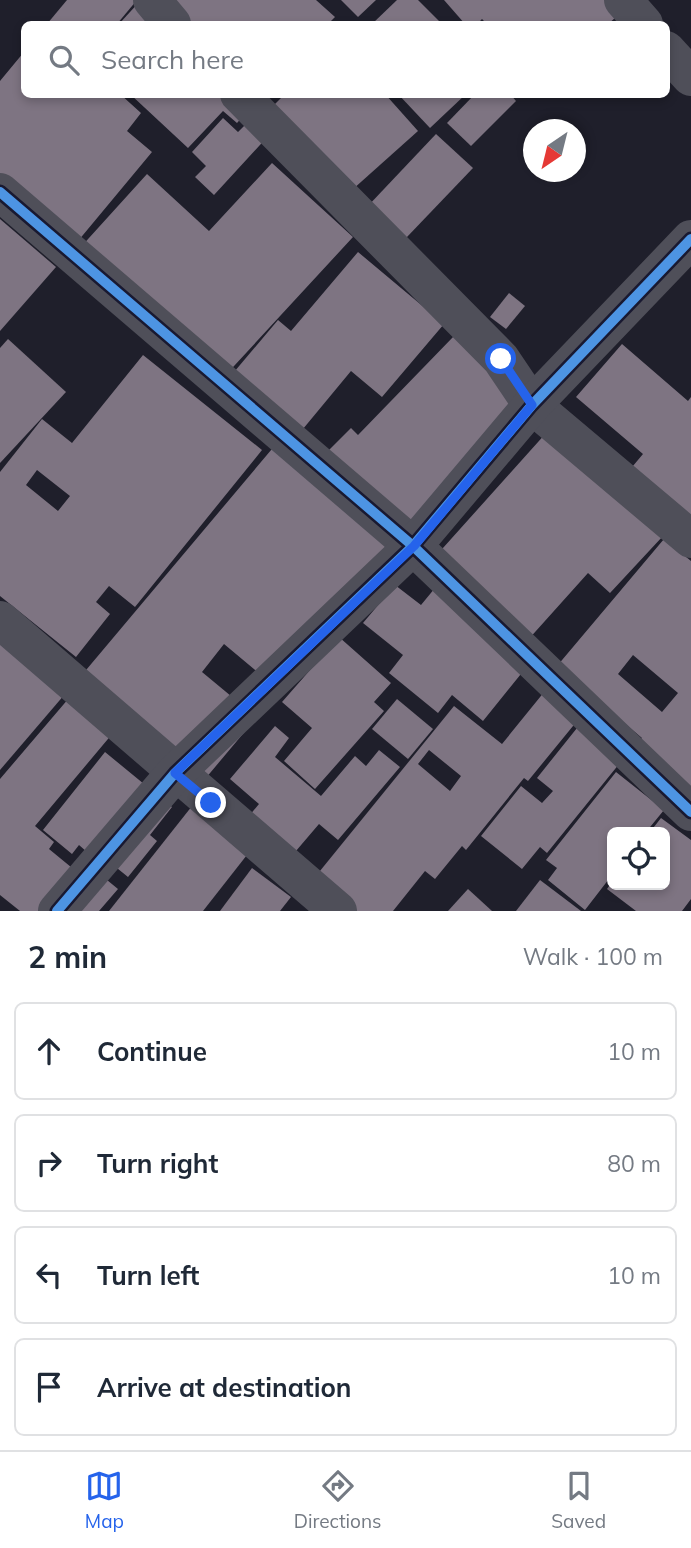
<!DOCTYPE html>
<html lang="en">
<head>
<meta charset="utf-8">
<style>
  body { margin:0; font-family:Mulish,sans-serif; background:#f2f2f3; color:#1f2937 }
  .controls { position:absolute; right:21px; bottom:21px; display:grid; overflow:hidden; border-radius:10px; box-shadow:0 4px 10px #0003 }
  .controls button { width:63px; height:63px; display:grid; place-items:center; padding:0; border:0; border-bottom:2px solid #e0e1e3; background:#fff; color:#1f2937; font:35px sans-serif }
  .compass { position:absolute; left:523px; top:119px; width:63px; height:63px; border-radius:50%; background:#fff; box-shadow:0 4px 10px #0003; rotate:215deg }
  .stop { position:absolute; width:21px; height:21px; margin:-16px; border:5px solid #2563eb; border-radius:50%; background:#fff }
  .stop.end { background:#2563eb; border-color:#fff; box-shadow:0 2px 7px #0008 }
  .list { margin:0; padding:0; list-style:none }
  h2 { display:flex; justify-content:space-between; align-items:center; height:91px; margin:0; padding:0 28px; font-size:30px }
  h2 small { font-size:23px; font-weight:400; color:#747a83 }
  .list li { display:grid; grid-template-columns:46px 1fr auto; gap:21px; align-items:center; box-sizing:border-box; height:98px; margin:0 14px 14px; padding:0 14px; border:2px solid #e0e1e3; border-radius:10px }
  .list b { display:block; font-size:26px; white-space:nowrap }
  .list em { font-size:23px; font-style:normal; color:#747a83 }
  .icon { flex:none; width:38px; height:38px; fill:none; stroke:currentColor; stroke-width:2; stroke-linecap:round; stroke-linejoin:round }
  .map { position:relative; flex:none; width:691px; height:911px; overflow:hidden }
  .search { position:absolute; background:#fff; box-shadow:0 4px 10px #0003; left:21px; right:21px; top:21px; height:77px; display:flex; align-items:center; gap:18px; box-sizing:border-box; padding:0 24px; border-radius:10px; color:#747a83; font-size:26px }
  .sheet { height:539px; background:#fff }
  nav { display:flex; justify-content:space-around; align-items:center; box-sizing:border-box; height:98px; border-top:2px solid #e0e1e3; background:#fff; font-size:19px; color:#747a83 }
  nav a { display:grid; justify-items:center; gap:4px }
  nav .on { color:#2563eb }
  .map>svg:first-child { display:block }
</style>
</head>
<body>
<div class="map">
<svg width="691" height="911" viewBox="0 0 691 911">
  <rect width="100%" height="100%" fill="#1f1f2b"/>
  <g fill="#7e7482" fill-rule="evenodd">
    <path d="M 67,0 L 137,0 L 117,24 L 47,24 Z"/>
    <path d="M 141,0 L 316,0 L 335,17 L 328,24 L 119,24 Z"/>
    <path d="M 341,0 L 376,0 L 358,17 Z"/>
    <path d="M 397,0 L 418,0 L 442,24 L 372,24 Z"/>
    <path d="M 444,0 L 636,0 L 608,24 L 487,24 L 482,19 L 477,24 L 465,24 Z"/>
    <path d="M 24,52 L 24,94 L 120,94 L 141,113 L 127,131 L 152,152 L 78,241 L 0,176 L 0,81 Z"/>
    <path d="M 130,94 L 263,94 L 237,123 L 223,111 L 188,148 Z"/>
    <path d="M 285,94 L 385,94 L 418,131 L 352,190 L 274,105 Z"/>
    <path d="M 398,94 L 466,94 L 430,128 Z"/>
    <path d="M 475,94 L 510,94 L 516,101 L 471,146 L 447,123 Z"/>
    <path d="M 223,118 L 238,132 L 252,118 L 270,134 L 214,195 L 195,177 L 206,166 L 192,152 Z"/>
    <path d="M 436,134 L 473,168 L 385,260 L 349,226 Z"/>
    <path d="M 272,163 L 353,237 L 222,379 L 79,249 L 147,174 L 209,231 Z"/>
    <path d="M 0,219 L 56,267 L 0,331 Z"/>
    <path d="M 358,252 L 444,324 L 382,397 L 351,371 L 298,435 L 229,378 L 278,320 L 291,331 Z"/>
    <path d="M 509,293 L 525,306 L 506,329 L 490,317 Z"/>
    <path d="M 454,336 L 540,418 L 422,540 L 329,450 L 351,428 L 358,435 Z"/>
    <path d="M 8,339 L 66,392 L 0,463 L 0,348 Z"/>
    <path d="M 622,344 L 688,401 L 691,397 L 691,537 L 622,479 L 643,454 L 576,397 Z"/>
    <path d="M 143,355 L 262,450 L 135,607 L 109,586 L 96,602 L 110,614 L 76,657 L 0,596 L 0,472 L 42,419 L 72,443 ZM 37,470 L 70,496 L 58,511 L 26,485 Z"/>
    <path d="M 547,432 L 663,536 L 610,593 L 588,573 L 527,641 L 434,558 Z"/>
    <path d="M 277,443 L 410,555 L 335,624 L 200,785 L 76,682 ZM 224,644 L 266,679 L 243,706 L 202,672 Z"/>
    <path d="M 664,539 L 691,561 L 691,794 L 634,746 L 642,738 L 557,666 ZM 633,655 L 678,693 L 662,712 L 618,674 Z"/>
    <path d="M 395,585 L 421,605 L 435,588 L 529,664 L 483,721 L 452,695 L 438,713 L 389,673 L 403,655 L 363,623 Z"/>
    <path d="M 0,627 L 71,687 L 0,770 Z"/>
    <path d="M 339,637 L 391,683 L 374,702 L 384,711 L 315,789 L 284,761 L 312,728 L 282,702 Z"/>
    <path d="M 549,686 L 582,715 L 528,781 L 524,778 L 466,850 L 462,846 L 435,879 L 425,871 L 393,911 L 348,911 L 311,882 L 454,706 L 502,744 ZM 429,750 L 461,776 L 450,791 L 418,764 Z"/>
    <path d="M 75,691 L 118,727 L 35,826 L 54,842 L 49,849 L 77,872 L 85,862 L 118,889 L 99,911 L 20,911 L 0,895 L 0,779 Z"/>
    <path d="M 397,699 L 433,729 L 408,759 L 372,729 Z"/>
    <path d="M 585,718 L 628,753 L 547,853 L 540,847 L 522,869 L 481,836 L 521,786 L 542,803 L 553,791 L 537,778 Z"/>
    <path d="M 275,726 L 289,738 L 275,757 L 321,796 L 355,756 L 366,766 L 379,750 L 400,767 L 338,840 L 319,824 L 284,865 L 239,828 L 259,804 L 230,779 Z"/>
    <path d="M 105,752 L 172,807 L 150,835 L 157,841 L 128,877 L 91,847 L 87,852 L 79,845 L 72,854 L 43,830 Z"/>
    <path d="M 616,772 L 664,810 L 646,832 L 612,832 L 612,875 L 585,910 L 548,880 L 557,868 L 546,860 Z"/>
    <path d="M 196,801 L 254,846 L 203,911 L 109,911 Z"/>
    <path d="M 661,818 L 691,840 L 691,899 L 682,911 L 636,911 L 607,889 L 612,882 L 612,885 L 665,885 L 665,832 L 650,832 Z"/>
    <path d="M 252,868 L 291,897 L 280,911 L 220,911 Z"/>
    <path d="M 540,880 L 581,911 L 516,911 Z"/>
    <path d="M 468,889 L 492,911 L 448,911 Z"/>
  </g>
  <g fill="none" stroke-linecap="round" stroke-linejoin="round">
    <g stroke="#4f4f59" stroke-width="38">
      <path d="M 152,0 L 172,24"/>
      <path d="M 623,0 L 644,24"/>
      <path d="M 666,50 L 691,77"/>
      <path d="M 239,94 L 501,359 L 532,405 L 691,539"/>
      <path d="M 0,192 L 413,546 L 691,812"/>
      <path d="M 0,620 L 338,911"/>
      <path d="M 57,911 L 175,773 L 413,546 L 532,405 L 691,239"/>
    </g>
    <g stroke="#191931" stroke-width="15">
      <g id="cycleway">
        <path d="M 0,192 L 413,546 L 691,812"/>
        <path d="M 57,911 L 175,773 L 413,546 L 532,405 L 691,239"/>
      </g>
    </g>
    <use href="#cycleway" stroke="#4d94e3" stroke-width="10"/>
  </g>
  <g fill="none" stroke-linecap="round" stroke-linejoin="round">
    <path stroke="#2563eb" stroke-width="9" d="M 211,803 L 175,773 L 414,546 L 532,405 L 501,359"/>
  </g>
</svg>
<div class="controls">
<button><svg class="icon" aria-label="locate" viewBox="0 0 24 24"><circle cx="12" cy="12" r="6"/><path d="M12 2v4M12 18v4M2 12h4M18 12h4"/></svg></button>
</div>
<svg class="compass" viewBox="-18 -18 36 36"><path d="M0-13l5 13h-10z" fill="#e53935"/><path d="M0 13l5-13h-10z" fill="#747a83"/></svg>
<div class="stop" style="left:501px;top:359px"></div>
<div class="stop end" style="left:211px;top:803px"></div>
<div class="search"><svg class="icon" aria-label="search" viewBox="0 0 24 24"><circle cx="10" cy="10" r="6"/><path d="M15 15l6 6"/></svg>Search here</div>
</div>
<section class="sheet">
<h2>2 min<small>Walk · 100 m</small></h2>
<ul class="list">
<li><svg class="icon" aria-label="ahead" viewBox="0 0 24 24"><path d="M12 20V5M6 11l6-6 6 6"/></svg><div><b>Continue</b></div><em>10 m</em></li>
<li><svg class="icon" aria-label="right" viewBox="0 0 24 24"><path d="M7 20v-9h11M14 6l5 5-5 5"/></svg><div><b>Turn right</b></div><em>80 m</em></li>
<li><svg class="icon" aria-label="left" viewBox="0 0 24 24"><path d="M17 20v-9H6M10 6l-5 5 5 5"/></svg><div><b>Turn left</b></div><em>10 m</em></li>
<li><svg class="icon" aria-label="arrive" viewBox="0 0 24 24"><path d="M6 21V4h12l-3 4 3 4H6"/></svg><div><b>Arrive at destination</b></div></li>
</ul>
</section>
<nav>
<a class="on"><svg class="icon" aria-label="map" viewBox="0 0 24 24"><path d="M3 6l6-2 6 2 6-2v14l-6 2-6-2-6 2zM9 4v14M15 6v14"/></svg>Map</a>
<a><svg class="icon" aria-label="directions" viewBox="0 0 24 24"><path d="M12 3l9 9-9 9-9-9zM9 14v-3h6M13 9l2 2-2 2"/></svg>Directions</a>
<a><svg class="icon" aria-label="saved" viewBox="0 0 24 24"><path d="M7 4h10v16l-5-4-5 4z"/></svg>Saved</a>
</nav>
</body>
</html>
